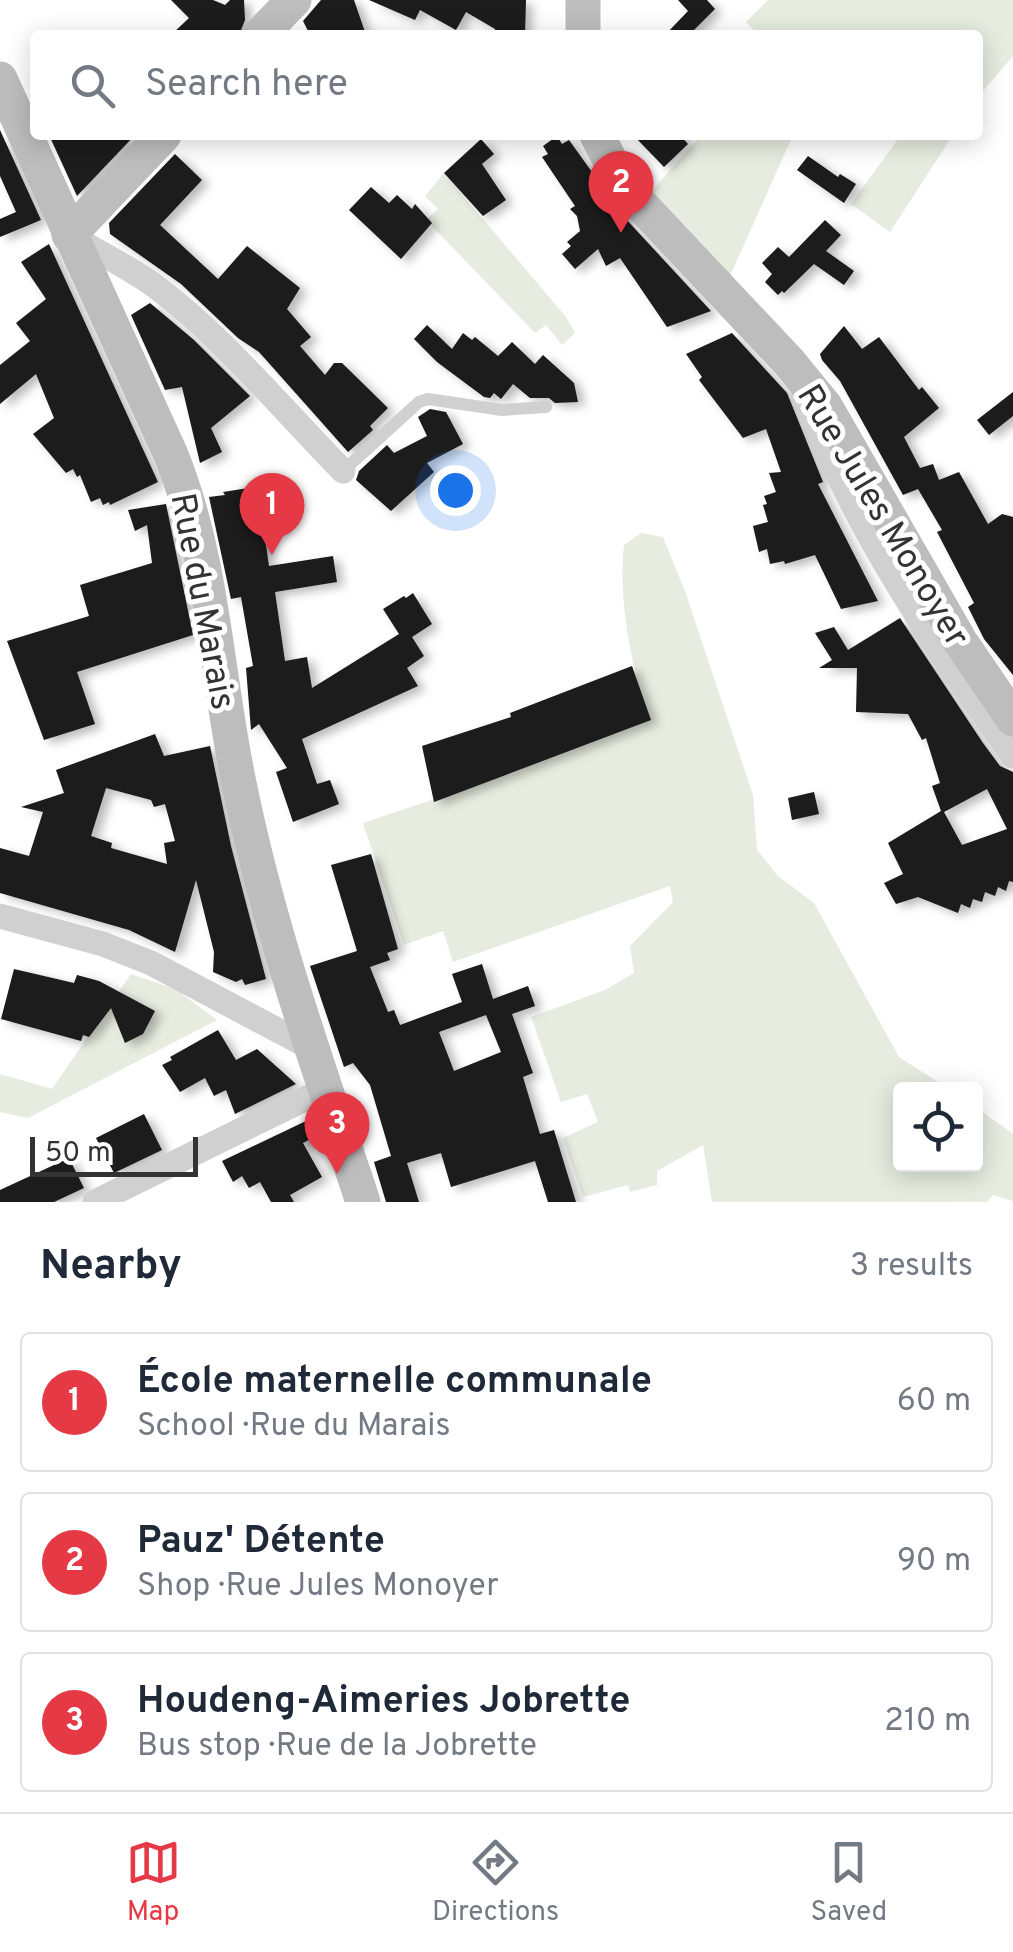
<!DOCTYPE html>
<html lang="en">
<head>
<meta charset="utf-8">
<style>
  body { margin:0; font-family:Overpass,sans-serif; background:#f6f6f7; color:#1f2937 }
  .controls { position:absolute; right:30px; bottom:30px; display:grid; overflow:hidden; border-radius:10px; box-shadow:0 5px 25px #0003 }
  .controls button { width:90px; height:90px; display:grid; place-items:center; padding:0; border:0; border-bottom:2px solid #e0e1e3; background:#fff; color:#1f2937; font:50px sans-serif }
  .scale { position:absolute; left:30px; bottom:25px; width:168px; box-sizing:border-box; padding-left:10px; border:5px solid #333; border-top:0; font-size:28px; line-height:35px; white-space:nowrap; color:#333; -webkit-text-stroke:8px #fff; paint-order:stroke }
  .you { position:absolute; left:455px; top:490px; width:35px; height:35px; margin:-25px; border:8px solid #fff; border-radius:50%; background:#1a73e8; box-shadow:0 0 0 15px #1a73e833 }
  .badge { display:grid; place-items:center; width:65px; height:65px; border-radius:50%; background:#e63946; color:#fff; font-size:32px; font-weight:700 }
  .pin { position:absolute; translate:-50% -82px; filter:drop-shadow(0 2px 5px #0008) }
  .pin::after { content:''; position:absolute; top:52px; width:35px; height:30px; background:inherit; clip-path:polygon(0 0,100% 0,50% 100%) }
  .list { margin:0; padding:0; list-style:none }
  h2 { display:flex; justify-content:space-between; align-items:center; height:130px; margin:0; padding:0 40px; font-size:42px }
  h2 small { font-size:32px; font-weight:400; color:#747a83 }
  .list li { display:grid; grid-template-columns:65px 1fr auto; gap:30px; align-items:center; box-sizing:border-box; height:140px; margin:0 20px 20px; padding:0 20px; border:2px solid #e0e1e3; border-radius:10px }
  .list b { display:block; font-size:38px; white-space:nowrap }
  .list p { margin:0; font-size:32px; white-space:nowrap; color:#747a83 }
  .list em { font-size:32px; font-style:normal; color:#747a83 }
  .icon { flex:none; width:55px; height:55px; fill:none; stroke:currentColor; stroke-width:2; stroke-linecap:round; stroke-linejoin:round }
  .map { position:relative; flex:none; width:1013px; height:1202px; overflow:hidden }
  .search { position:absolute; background:#fff; box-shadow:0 5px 25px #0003; left:30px; right:30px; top:30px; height:110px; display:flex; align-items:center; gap:25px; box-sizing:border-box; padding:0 35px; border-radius:10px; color:#747a83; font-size:38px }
  .sheet { height:610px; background:#fff }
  nav { display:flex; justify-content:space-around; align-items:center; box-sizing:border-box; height:140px; border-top:2px solid #e0e1e3; background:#fff; font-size:28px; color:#747a83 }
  nav a { display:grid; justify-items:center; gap:5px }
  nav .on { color:#e63946 }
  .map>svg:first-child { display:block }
</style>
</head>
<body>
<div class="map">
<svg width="1013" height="1202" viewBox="0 0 1013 1202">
  <defs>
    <filter id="shadow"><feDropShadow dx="7" dy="4" stdDeviation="5" flood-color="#0004"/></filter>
  </defs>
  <rect width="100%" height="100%" fill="#fff"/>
  <g fill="#e6ecdf">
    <path d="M 768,0 L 1013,0 L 1013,56 L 978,97 L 978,35 L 759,35 L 746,22 Z"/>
    <path d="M 701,135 L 793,135 L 730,276 L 650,193 Z"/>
    <path d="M 901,135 L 953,135 L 890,232 L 851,204 Z"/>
    <path d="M 444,173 L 566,317 L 575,333 L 562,345 L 546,325 L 535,333 L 426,220 L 438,209 L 425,196 Z"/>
    <path d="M 641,533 L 663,537 L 686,594 L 753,795 L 757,850 L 778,876 L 814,903 L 899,1057 L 949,1089 L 900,1090 L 900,1164 L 976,1164 L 976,1107 L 1013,1134 L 1013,1201 L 993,1195 L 987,1202 L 712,1202 L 703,1145 L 657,1171 L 657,1185 L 630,1192 L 628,1185 L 583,1197 L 563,1138 L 598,1122 L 587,1094 L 561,1102 L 531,1017 L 605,990 L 634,973 L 630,946 L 673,902 L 670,886 L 453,962 L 443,931 L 404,945 L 363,823 L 523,769 L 522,764 L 647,717 C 631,661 618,603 624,545 Z"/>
    <path d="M 131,974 L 175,989 L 217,1020 L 28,1118 L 0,1112 L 0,1074 L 52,1089 Z"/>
  </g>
  <g fill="#1a1a1a" fill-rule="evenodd" filter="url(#shadow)">
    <path d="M 171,0 L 213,0 L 225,5 L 230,0 L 244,0 L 245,20 L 239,35 L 171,35 L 189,18 Z"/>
    <path d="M 321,0 L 354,0 L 366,35 L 310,35 L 303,21 Z"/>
    <path d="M 369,0 L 526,0 L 525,35 L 495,35 L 495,29 L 466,12 L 456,30 L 420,10 L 415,20 Z"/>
    <path d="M 678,0 L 707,0 L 715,9 L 689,35 L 665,35 L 688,11 Z"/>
    <path d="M 0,130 L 41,220 L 0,237 L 0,219 L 16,212 L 0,176 Z"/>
    <path d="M 49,135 L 135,135 L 77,196 Z"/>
    <path d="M 633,135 L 680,135 L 688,144 L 664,167 Z"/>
    <path d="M 557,136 L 562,144 L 569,140 L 625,218 L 711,311 L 667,327 L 620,258 L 606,266 L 598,249 L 575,269 L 562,254 L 571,246 L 567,242 L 580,231 L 577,216 L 570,209 L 575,206 L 542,157 L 548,154 L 543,146 Z"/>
    <path d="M 481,139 L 494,154 L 482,164 L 506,200 L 483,216 L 444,173 Z"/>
    <path d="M 175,154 L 202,180 L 160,225 L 218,279 L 247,246 L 300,288 L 287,309 L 311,337 L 300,346 L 325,375 L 334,363 L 342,363 L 388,408 L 370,426 L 373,430 L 348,452 L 259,352 L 238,338 L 181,284 L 110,234 L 109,223 Z"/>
    <path d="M 808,156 L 838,177 L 840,174 L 856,184 L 844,203 L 797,170 Z"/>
    <path d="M 371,187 L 389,203 L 397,195 L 412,209 L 415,204 L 432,223 L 401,259 L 349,210 Z"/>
    <path d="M 825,220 L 841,235 L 826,251 L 854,271 L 844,285 L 814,264 L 784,293 L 782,291 L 778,295 L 765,282 L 772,274 L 762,263 L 778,247 L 789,257 Z"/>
    <path d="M 49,244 L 158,482 L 110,505 L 109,502 L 103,505 L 100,498 L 91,502 L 80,475 L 77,477 L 73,469 L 66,473 L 33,434 L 54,418 L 36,374 L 0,404 L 0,365 L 30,341 L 16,323 L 46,299 L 21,262 Z"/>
    <path d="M 150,303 L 194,340 L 250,396 L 211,428 L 222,452 L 200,463 L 182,387 L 165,390 L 131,315 Z"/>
    <path d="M 427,325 L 452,349 L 463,333 L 472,340 L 475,337 L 498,356 L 512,342 L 535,364 L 543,355 L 574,383 L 578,402 L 555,403 L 549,398 L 530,398 L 513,384 L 501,399 L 494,393 L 490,398 L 484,397 L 437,362 L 414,339 Z"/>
    <path d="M 844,326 L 862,349 L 879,337 L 919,390 L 922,387 L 939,408 L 904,437 L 920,468 L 933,464 L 939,480 L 959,472 L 988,524 L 1002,514 L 1013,517 L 1013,675 L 984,639 L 968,607 L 974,603 L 937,532 L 942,530 L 918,489 L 903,495 L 840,381 L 822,360 L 820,354 Z"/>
    <path d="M 732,333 L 787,393 L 823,482 L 818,484 L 878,601 L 841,609 L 815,555 L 785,564 L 784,561 L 770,564 L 767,549 L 759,552 L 753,526 L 768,522 L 763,505 L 767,504 L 764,496 L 776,492 L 769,473 L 781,472 L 766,429 L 743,438 L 699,380 L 702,377 L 686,354 Z"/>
    <path d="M 1013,392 L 1013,416 L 989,435 L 977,420 Z"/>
    <path d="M 430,409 L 446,412 L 463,444 L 427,463 L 434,472 L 391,511 L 356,480 L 359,471 L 387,445 L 394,453 L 427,436 L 418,417 Z"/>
    <path d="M 261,486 L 262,489 L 267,488 L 271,516 L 262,518 L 269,566 L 333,556 L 337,582 L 275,592 L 285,661 L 307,657 L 312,688 L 399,634 L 383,609 L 404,596 L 406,598 L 413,593 L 432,624 L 412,637 L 424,656 L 407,668 L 418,686 L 302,739 L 317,784 L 330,780 L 339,804 L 293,822 L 276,772 L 287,768 L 259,724 L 251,730 L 246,668 L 253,666 L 241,597 L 231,599 L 209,497 L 225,495 L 223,492 Z"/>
    <path d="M 166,504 L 193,635 L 77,672 L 95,724 L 44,740 L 7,641 L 89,616 L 80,585 L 152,563 L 147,525 L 135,531 L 128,510 Z"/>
    <path d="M 900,618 L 983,743 L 1000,766 L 1013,772 L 1013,882 L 1009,881 L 1006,891 L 998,887 L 995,896 L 985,892 L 982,902 L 973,899 L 970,908 L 961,904 L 958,913 L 918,897 L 896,904 L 884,883 L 903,874 L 888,843 L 941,811 L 932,786 L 940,783 L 926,738 L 922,740 L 908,714 L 856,712 L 857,668 L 819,668 L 832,660 L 815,633 L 834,627 L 848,650 ZM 987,789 L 1007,829 L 962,845 L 944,812 Z"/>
    <path d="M 632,666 L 651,720 L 434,802 L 422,746 L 511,717 L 510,713 Z"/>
    <path d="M 155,734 L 164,756 L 210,746 L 231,846 L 266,979 L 245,985 L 242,979 L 236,982 L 213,972 L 214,952 L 196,880 L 175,952 L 129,930 L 0,893 L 0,848 L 29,856 L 43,812 L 21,807 L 64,793 L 56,770 ZM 106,788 L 151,800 L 154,807 L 165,804 L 175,841 L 164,843 L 167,864 L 111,848 L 112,843 L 91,836 Z"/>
    <path d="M 814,792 L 819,814 L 792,820 L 788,798 Z"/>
    <path d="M 371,854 L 398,949 L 387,953 L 390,960 L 370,967 L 388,1012 L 394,1010 L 400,1025 L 462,1002 L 452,974 L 482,964 L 493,999 L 528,986 L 535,1006 L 512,1014 L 533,1073 L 523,1077 L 540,1134 L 554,1130 L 576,1202 L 548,1202 L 535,1161 L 451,1187 L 441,1153 L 407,1163 L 419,1202 L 386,1202 L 374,1162 L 391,1156 L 370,1085 L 353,1063 L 344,1067 L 310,966 L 357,951 L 331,865 ZM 486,1015 L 501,1052 L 454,1071 L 439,1032 Z"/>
    <path d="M 14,969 L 74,983 L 77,975 L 99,981 L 155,1011 L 143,1034 L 125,1043 L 111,1008 L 89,1037 L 83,1035 L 81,1041 L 1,1019 Z"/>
    <path d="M 218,1030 L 236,1060 L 257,1049 L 296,1084 L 235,1114 L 226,1090 L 214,1096 L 205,1078 L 180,1092 L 162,1065 L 172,1060 L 170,1057 Z"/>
    <path d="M 144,1114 L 162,1150 L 114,1173 L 96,1138 Z"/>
    <path d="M 306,1121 L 314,1122 L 318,1135 L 303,1143 L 322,1177 L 290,1195 L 294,1202 L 271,1202 L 260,1182 L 249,1188 L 242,1176 L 233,1182 L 222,1161 Z"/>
    <path d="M 69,1158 L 84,1188 L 54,1202 L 0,1202 L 0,1190 Z"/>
  </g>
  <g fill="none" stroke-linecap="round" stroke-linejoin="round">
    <path stroke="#d0d0d0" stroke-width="12" d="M 343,471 L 419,402 L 428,399 L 502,410 L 546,407"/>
    <g stroke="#d0d0d0" stroke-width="25">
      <path d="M 69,235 C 97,252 129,267 155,286 C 225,339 282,409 343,471"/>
      <path d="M 803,393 C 852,525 932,643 1013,756"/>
      <path d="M 0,916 L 103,944 L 151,963 L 313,1049"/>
      <path d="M 95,1202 L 325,1089"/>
    </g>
    <g stroke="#bdbdbd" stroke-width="35">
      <path d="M 583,0 L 583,35"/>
      <path d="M 260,35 L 294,0"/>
      <path d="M 0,79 L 171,455 C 214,561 216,677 240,788 C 269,930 318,1065 363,1202"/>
      <path d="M 597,135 L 619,178 L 641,205 L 789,362 L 825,406 L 960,641 L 1013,719"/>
      <path d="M 69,235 L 164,135"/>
    </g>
  </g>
  <g text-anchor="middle" stroke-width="10" stroke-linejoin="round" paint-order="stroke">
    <g font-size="35" fill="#333" stroke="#fff">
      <text transform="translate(884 515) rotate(59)" y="12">Rue Jules Monoyer</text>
      <text transform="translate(204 601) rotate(79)" y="12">Rue du Marais</text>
    </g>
  </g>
</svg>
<div class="controls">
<button><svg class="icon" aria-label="locate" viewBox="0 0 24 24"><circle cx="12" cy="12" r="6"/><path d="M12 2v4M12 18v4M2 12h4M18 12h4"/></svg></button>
</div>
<div class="scale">50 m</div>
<div class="you"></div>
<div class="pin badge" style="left:272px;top:555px">1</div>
<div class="pin badge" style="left:621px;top:233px">2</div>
<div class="pin badge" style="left:337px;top:1174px">3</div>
<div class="search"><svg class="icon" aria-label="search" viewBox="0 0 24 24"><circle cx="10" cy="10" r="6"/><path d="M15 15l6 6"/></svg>Search here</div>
</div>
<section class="sheet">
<h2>Nearby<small>3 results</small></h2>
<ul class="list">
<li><span class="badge">1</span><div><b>École maternelle communale</b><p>School · Rue du Marais</p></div><em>60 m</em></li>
<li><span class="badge">2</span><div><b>Pauz' Détente</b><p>Shop · Rue Jules Monoyer</p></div><em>90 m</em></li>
<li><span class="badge">3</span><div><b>Houdeng-Aimeries Jobrette</b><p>Bus stop · Rue de la Jobrette</p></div><em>210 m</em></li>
</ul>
</section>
<nav>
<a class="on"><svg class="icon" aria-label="map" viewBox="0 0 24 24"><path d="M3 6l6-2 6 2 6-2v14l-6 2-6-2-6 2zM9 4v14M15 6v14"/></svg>Map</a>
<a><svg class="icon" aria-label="directions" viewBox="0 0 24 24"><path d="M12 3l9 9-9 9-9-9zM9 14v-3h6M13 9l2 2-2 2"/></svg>Directions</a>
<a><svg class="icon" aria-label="saved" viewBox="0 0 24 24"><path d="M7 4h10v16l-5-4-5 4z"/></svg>Saved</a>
</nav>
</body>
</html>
